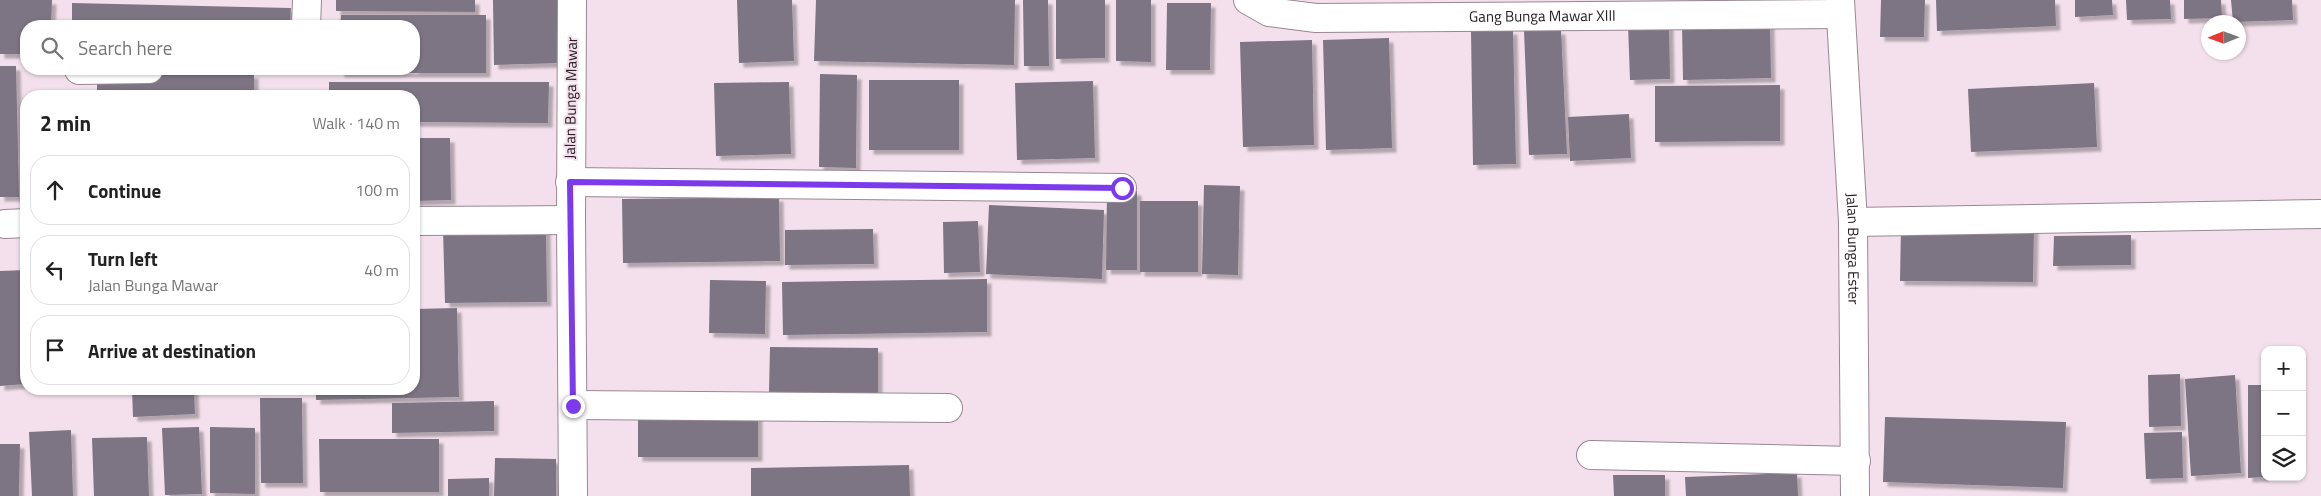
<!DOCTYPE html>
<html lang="en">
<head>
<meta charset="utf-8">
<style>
  body { margin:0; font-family:"Titillium Web",sans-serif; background:#f6f6f6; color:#222 }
  .controls { position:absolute; right:15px; bottom:15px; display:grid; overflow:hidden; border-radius:10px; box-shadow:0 1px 4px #0004 }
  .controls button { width:45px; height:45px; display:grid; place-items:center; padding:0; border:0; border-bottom:1px solid #e0e0e0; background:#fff; color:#222; font:25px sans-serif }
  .compass { position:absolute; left:2201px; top:15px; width:45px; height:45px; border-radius:50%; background:#fff; box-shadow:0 1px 4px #0004; rotate:269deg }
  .stop { position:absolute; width:15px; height:15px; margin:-11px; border:4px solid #7c3aed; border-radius:50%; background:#fff }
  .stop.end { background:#7c3aed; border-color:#fff; box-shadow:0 1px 5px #0008 }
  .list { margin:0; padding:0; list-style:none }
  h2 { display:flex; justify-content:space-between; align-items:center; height:65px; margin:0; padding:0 20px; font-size:21px }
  h2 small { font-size:16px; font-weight:400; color:#767676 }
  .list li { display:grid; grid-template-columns:32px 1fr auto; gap:15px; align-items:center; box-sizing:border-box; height:70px; margin:0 10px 10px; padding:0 10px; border:1px solid #e0e0e0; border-radius:20px }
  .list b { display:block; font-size:19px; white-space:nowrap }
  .list p { margin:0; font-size:16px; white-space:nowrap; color:#767676 }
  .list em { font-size:16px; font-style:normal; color:#767676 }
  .icon { flex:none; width:28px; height:28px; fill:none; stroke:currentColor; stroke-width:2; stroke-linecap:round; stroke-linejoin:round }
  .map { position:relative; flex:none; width:2321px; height:496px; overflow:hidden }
  .search { position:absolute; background:#fff; box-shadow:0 1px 4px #0004; left:20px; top:20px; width:400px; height:55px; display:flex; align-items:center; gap:12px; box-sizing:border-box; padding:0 18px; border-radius:20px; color:#767676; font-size:19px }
  .panel { position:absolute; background:#fff; box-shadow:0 1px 4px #0004; left:20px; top:90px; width:400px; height:305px; border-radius:20px }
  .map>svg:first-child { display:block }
</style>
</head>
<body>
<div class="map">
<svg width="2321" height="496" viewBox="0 0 2321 496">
  <defs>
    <filter id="shadow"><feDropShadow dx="4.5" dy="4.5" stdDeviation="1" flood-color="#0004"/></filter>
  </defs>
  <rect width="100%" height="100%" fill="#f3e0ec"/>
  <g fill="#7d7484" filter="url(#shadow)">
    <path d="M 0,0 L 52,0 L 51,26 L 26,26 L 26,54 L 0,54 Z"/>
    <path d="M 336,0 L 475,0 L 475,12 L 336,11 Z"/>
    <path d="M 493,0 L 560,0 L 561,63 L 494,65 Z"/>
    <path d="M 737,0 L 792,0 L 794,61 L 739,63 Z"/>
    <path d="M 816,0 L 1015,0 L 1014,65 L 814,61 Z"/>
    <path d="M 1023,0 L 1048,0 L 1049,66 L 1024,66 Z"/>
    <path d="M 1056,0 L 1105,0 L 1105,58 L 1056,59 Z"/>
    <path d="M 1116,0 L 1151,0 L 1151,62 L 1116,61 Z"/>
    <path d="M 1881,0 L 1925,0 L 1924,37 L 1880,37 Z"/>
    <path d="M 1936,0 L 2055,0 L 2056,26 L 1937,31 Z"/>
    <path d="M 2075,0 L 2112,0 L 2113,15 L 2075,17 Z"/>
    <path d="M 2126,0 L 2170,0 L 2171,19 L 2127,20 Z"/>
    <path d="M 2184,0 L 2221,0 L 2222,18 L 2184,19 Z"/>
    <path d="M 2231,0 L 2292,0 L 2293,20 L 2233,22 Z"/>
    <path d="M 72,3 L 291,8 L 290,26 L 72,26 Z"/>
    <path d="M 1167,3 L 1211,3 L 1210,70 L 1166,70 Z"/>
    <path d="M 341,15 L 486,15 L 486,73 L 340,73 L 340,69 L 414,69 L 414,26 L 340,26 Z"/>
    <path d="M 1770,21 L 1771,78 L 1683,80 L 1682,23 Z"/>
    <path d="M 1669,22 L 1670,79 L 1630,80 L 1628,24 Z"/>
    <path d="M 1513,30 L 1516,164 L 1473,165 L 1471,31 Z"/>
    <path d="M 1561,30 L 1567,154 L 1529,155 L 1524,31 Z"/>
    <path d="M 1389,38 L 1392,148 L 1326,150 L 1323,40 Z"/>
    <path d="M 1312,40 L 1314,145 L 1243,147 L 1240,42 Z"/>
    <path d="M 0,66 L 16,66 L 19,197 L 0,197 Z"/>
    <rect x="97" y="74" width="157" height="22"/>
    <path d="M 820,74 L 857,75 L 856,168 L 819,167 Z"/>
    <rect x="869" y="80" width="90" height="70"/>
    <path d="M 1093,81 L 1095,158 L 1017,160 L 1015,83 Z"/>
    <path d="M 329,82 L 549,82 L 548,123 L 414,122 L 414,96 L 329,96 Z"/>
    <path d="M 789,82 L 791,154 L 716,156 L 714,83 Z"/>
    <path d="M 2094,83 L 2097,147 L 1971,152 L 1968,89 Z"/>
    <path d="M 1780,85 L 1780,141 L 1655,142 L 1655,86 Z"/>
    <path d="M 1629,114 L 1631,158 L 1570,161 L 1568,117 Z"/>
    <path d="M 414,138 L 450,138 L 451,200 L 414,201 Z"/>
    <path d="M 1204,185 L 1240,186 L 1238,275 L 1202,274 Z"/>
    <path d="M 1107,191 L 1137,191 L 1137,270 L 1106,270 Z"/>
    <path d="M 779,197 L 780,261 L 623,263 L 622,199 Z"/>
    <rect x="1140" y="201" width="58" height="71"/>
    <path d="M 989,205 L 1104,210 L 1102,279 L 986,274 Z"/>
    <path d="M 978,221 L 980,272 L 944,273 L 943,222 Z"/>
    <path d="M 1901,226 L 2034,227 L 2033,282 L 1900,281 Z"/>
    <path d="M 546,228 L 547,302 L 445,303 L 443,229 Z"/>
    <path d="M 873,229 L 874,264 L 785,265 L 785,230 Z"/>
    <path d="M 2131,235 L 2131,265 L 2053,266 L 2054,236 Z"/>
    <path d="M 26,270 L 26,384 L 0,386 L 0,271 Z"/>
    <path d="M 987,279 L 987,332 L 783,335 L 782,282 Z"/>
    <path d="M 710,280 L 766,281 L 765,334 L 709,333 Z"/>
    <path d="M 457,308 L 459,397 L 316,400 L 316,389 L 414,389 L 414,309 Z"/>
    <path d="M 770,347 L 878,348 L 878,394 L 769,392 Z"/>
    <path d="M 2180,374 L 2181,426 L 2149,427 L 2148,375 Z"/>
    <path d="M 2235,375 L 2241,473 L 2191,476 L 2185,379 Z"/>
    <path d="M 2248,385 L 2265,385 L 2265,477 L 2248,478 Z"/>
    <path d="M 132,389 L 194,389 L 195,414 L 133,417 Z"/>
    <path d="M 260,398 L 302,398 L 303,483 L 261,483 Z"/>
    <path d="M 494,401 L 494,431 L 392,433 L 392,403 Z"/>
    <rect x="638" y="409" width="120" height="48"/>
    <path d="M 1885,417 L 2066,422 L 2063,488 L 1883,482 Z"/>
    <path d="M 199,427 L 202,494 L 165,495 L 162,428 Z"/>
    <path d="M 210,427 L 255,428 L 255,494 L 210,493 Z"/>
    <path d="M 71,430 L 73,496 L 32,496 L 29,432 Z"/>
    <path d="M 2182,432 L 2183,478 L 2146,479 L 2144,433 Z"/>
    <path d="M 147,437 L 149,496 L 94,496 L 92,438 Z"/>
    <path d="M 319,439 L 439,439 L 439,492 L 320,492 Z"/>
    <path d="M 0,444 L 20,444 L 19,496 L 0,496 Z"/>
    <path d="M 495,458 L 556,459 L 556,496 L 494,496 Z"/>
    <path d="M 909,465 L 910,496 L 751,496 L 751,468 Z"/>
    <path d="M 1797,473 L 1798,496 L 1686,496 L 1685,477 Z"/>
    <path d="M 1613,475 L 1665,475 L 1665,496 L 1614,496 Z"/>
    <path d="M 489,478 L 489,496 L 448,496 L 448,479 Z"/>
  </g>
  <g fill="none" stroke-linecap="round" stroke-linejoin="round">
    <g stroke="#998893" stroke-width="30">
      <g id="minor">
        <path d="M 572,0 L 571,220 L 573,496"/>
        <path id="s1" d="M 1248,0 L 1269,12 L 1316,18 L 1840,14"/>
        <path id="s2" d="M 1840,0 L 1853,222 L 1855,496"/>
        <path d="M 306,26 L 307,0"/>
        <path d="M 79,70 L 149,69"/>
        <path d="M 570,182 L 1122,188"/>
        <path d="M 414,221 L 571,220"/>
        <path d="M 1853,222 L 2321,214"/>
        <path d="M 5,224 L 26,223"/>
        <path d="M 573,405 L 948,408"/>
        <path d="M 1591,455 L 1856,461"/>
      </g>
    </g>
    <use href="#minor" stroke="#fff" stroke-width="28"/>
  </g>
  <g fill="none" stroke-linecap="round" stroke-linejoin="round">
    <path stroke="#7c3aed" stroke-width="6" d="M 573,406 L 570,182 L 1122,188"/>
  </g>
  <g text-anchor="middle" stroke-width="4" stroke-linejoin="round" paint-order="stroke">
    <g font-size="15" fill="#282125" stroke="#f3e0ec">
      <text dy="5" stroke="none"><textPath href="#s1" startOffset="298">Gang Bunga Mawar XIII</textPath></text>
      <text transform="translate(571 98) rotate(-89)" y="5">Jalan Bunga Mawar</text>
      <text dy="5" stroke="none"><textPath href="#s2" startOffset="249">Jalan Bunga Ester</textPath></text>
    </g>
  </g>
</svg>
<div class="controls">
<button>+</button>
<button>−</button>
<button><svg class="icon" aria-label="layers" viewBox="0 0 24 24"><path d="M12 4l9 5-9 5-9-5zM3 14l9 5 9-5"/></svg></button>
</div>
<svg class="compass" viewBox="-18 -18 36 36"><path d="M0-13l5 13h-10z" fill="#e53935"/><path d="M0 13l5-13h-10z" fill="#767676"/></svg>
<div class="stop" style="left:1122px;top:188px"></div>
<div class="stop end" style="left:573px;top:406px"></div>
<div class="search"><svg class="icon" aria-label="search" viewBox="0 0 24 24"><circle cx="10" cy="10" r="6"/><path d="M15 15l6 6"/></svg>Search here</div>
<section class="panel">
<h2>2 min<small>Walk · 140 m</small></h2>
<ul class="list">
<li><svg class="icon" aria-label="ahead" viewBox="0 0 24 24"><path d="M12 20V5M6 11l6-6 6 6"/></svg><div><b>Continue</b></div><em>100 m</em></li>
<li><svg class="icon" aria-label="left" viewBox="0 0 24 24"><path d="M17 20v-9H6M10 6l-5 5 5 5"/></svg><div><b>Turn left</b><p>Jalan Bunga Mawar</p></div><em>40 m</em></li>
<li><svg class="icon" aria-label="arrive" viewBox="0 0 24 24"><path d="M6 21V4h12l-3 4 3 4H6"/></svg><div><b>Arrive at destination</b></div></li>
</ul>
</section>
</div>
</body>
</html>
